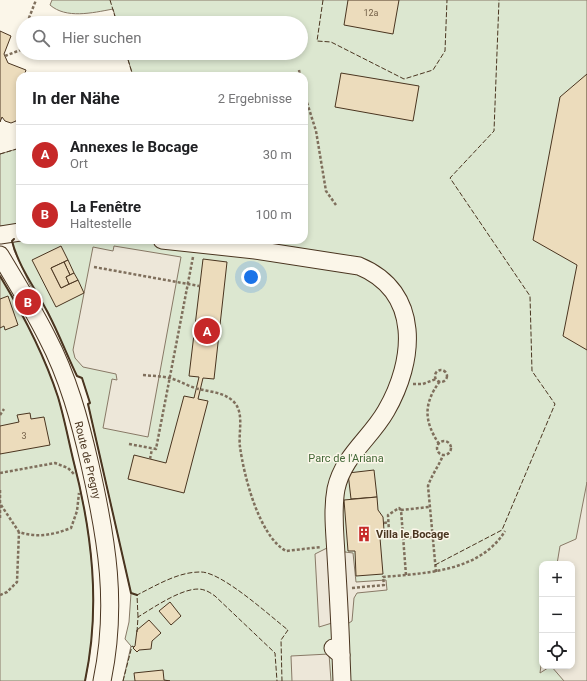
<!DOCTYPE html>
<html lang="de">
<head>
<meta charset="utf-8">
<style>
  body { margin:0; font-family:Roboto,sans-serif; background:#f2f2f2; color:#202124 }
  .controls { position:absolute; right:12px; bottom:12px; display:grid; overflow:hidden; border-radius:8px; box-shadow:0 2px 6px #0003 }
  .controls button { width:36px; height:36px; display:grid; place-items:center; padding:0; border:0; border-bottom:1px solid #e0e0e0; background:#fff; color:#202124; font:20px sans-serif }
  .you { position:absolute; left:251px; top:277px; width:14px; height:14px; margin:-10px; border:3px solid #fff; border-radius:50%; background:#1a73e8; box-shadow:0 0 0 6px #1a73e833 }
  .badge { display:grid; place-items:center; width:26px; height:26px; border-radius:50%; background:#c62828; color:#fff; font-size:13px; font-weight:700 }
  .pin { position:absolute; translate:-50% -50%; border:2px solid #fff; box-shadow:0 1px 4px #0006 }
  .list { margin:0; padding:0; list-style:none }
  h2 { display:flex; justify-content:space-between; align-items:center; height:52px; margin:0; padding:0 16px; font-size:17px }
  h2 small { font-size:13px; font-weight:400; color:#757577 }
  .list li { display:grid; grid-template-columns:26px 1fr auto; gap:12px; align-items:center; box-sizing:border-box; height:60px; padding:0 16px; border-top:1px solid #e0e0e0 }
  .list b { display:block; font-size:15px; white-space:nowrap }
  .list p { margin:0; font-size:13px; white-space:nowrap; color:#757577 }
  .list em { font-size:13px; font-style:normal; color:#757577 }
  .icon { flex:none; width:22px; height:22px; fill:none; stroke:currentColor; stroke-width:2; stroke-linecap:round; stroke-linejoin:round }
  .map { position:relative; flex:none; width:587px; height:681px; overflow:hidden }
  .search { position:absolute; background:#fff; box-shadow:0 2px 6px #0003; left:16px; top:16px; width:292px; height:44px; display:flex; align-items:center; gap:10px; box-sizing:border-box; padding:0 14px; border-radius:22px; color:#757577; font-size:15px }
  .panel { position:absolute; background:#fff; box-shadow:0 2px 6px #0003; left:16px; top:72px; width:292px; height:172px; border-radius:12px }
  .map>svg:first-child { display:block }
</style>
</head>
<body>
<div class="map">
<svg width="587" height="681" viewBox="0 0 587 681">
  <rect width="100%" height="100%" fill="#fbf6e9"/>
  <g fill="#dce7d0" stroke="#887966" fill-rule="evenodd">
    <path d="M 52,0 L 587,0 L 587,681 L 123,681 L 131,646 L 125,639 L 129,622 L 131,593 L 88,404 L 90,403 L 82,378 L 77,376 L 48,312 L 30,285 L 14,250 L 12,241 L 16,226 L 0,226 L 0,154 L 20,148 L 20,240 L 304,240 L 304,76 L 133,76 L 126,53 L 301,53 L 301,23 L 117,23 L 113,9 C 92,13 66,19 50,5 ZM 542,564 L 572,564 L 572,666 L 542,666 Z"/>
    <path d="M 0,276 C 23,314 44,354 58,397 C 64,417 68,438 73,459 C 92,532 101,606 85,681 L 0,681 Z"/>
  </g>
  <g fill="#ede7d9" stroke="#887966">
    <path d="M 114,246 L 181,257 L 148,437 L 103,428 L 112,379 L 117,380 L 116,374 L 83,367 L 75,358 L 73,350 L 93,247 L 113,251 Z"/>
    <path d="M 587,482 L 587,681 L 564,681 L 551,666 L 540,673 L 542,658 L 542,666 L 572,666 L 572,564 L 557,564 L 560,546 L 576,539 Z"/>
    <path d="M 342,547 L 345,552 L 353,553 L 356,582 L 386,580 L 387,590 L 357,593 L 354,598 L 352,621 L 349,623 L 332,623 L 319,627 L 315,554 L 327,548 Z"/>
    <path d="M 329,654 L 331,681 L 292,681 L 291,656 Z"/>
  </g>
  <g fill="#ecdcbc" stroke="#4a3520">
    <path d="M 348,0 L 399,0 L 393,34 L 344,25 Z"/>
    <path d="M 0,31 L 11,36 L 4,54 L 8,63 L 26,70 L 24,76 L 20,76 L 20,111 L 17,110 L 19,115 L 16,121 L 11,123 L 5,121 L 2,117 L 0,122 Z"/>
    <path d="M 341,73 L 419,86 L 413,121 L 335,107 Z"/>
    <path d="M 587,74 L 587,350 L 563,336 L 577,265 L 533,240 L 560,97 Z"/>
    <path d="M 61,246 L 68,260 L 51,268 L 61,288 L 78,280 L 84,293 L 56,307 L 32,260 Z"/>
    <path d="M 203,259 L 227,262 L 214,379 L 203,378 L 198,399 L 208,401 L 184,493 L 128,479 L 134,455 L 166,463 L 184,396 L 194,398 L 199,377 L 189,376 Z"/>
    <path d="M 68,260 L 74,273 L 70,275 L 64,262 Z"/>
    <path d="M 64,262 L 70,275 L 66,277 L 69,284 L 61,288 L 51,268 Z"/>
    <path d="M 74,273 L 78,280 L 69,284 L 66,277 Z"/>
    <path d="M 8,296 L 18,325 L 5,330 L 4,326 L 0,328 L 0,299 Z"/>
    <path d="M 30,413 L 31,419 L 44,417 L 50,445 L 0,454 L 0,426 L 19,422 L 17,415 Z"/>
    <path d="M 374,470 L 377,497 L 351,499 L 348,473 Z"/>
    <path d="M 377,497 L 378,510 L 383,517 L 384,530 L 380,538 L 383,574 L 356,576 L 355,551 L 348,551 L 344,500 Z"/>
    <path d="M 170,602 L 181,616 L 171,625 L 159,611 Z"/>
    <path d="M 149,620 L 161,633 L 152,641 L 151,649 L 139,650 L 137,652 L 133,648 L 135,646 L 137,630 Z"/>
    <path d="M 163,670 L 164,680 L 170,681 L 135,681 L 134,673 Z"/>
  </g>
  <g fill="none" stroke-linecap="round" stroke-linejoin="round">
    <g stroke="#4a3520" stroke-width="19">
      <g id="minor">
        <path d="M 0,235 L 20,232"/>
        <path d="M 162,240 L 255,250 L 359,266 C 422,292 415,361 386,411 C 370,439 343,456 336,489 C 332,511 335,533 336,555 C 338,589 340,622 341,655"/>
        <path d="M 0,255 C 16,282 33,309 47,337 C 68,377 80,421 90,465 C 107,540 118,605 102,681"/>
        <path d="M 333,648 L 341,655 L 342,681"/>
      </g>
    </g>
    <g stroke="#7f6f5c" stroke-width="2.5" stroke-dasharray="3 2" stroke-linecap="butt">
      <path d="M 27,23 L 36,0"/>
      <path d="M 5,56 L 23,49"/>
      <path d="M 299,70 L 300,76"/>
      <path d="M 304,93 L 316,131 L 326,191 L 336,205"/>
      <path d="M 94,267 L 199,286"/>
      <circle cx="441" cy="376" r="6"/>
      <path d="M 143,375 C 153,376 163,376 173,379 C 182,382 190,387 199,389 C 210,392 223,392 233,401 C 245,412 238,432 240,447 C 244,476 259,536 286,551 L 321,547"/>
      <path d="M 413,384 L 423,384 L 436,379"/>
      <path d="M 0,415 L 4,409"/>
      <circle cx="444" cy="448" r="7"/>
      <path d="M 129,444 L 156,449 L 193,257"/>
      <path d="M 439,444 C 424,421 423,404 440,381"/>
      <path d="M 150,459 L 152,449"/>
      <path d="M 0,473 L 55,463 L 68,468 L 75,475"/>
      <path d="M 0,490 L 0,520"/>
      <path d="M 1,505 L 19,532 C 37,538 53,535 71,528 L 77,511 L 79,493"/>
      <path d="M 401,510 L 399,508 L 388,515 L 389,532 L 401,536 L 403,535"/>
      <path d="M 384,523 L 389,522"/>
      <path d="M 404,538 L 432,535"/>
      <path d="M 436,572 L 428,486 C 432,474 439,466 443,455"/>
      <path d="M 406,575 L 401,510 L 429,507"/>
      <path d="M 352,588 L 384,585 L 383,577 C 425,573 480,572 505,531"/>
      <path d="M 0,595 L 7,592 L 17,582 L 19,532"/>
    </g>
    <use href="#minor" stroke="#fbf6e9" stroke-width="17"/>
    <g stroke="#4a3520" stroke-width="1" stroke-dasharray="5 2" stroke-linecap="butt">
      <path d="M 110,0 L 117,23"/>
      <path d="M 323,0 L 317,41 L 331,42 L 404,79 L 433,70 L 445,51 L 447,0"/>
      <path d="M 126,53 L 133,76"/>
      <path d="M 0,154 L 20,148"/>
      <path d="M 435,565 L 502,530 L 555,404 L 532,371 L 530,296 L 450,178 L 494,131 L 499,0"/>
      <path d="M 138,617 L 137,595 C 157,585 178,572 200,572 C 221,571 270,616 288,630 L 281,640 L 282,681"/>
      <path d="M 137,632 L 138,617 C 153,608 187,584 204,590 C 208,591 212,594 215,596 L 275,653 L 277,681"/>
      <path d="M 123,681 L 132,646 L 134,647"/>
    </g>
    <g stroke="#4a3520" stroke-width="2">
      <path d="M 14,239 L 12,241 C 19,268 36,289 48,313 C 59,334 67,355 77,376 L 82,378 L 90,403 L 88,404 L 131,593 L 137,595"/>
      <path d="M 0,276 C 23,314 44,354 58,397 C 64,417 68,438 73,459 C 92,532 101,606 85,681"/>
    </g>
  </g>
  <defs>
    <g id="building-bare" transform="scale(1.2)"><path d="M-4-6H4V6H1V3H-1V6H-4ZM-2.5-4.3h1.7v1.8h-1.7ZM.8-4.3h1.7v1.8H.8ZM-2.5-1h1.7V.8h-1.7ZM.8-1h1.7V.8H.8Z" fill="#c62828" stroke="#fbf6e9" stroke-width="2.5" paint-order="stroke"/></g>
  </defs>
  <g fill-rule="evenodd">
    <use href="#building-bare" x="364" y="534"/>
  </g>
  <g text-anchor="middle" stroke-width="3" stroke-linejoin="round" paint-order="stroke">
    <g font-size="9" fill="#725f47">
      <text x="371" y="16">12a</text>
      <text x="24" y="439">3</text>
    </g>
    <g font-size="11" fill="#436837" stroke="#fbf6e9">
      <text x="346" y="462">Parc de l'Ariana</text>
    </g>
    <g font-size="11" fill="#4a3520" stroke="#fbf6e9">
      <text transform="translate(88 460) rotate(76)" y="4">Route de Pregny</text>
    </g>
    <g font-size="11" font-weight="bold" fill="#4a3520" stroke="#fbf6e9" text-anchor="start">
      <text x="376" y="538">Villa le Bocage</text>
    </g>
  </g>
</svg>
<div class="controls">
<button>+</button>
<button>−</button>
<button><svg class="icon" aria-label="locate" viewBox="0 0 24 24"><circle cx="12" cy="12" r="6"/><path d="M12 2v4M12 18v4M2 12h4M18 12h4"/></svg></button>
</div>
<div class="you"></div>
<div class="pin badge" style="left:207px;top:331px">A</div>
<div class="pin badge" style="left:28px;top:302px">B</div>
<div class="search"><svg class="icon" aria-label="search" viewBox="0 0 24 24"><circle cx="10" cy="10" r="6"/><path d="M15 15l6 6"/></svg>Hier suchen</div>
<section class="panel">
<h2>In der Nähe<small>2 Ergebnisse</small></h2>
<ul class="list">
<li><span class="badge">A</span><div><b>Annexes le Bocage</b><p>Ort</p></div><em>30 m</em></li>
<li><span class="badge">B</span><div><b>La Fenêtre</b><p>Haltestelle</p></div><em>100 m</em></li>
</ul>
</section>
</div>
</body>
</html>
